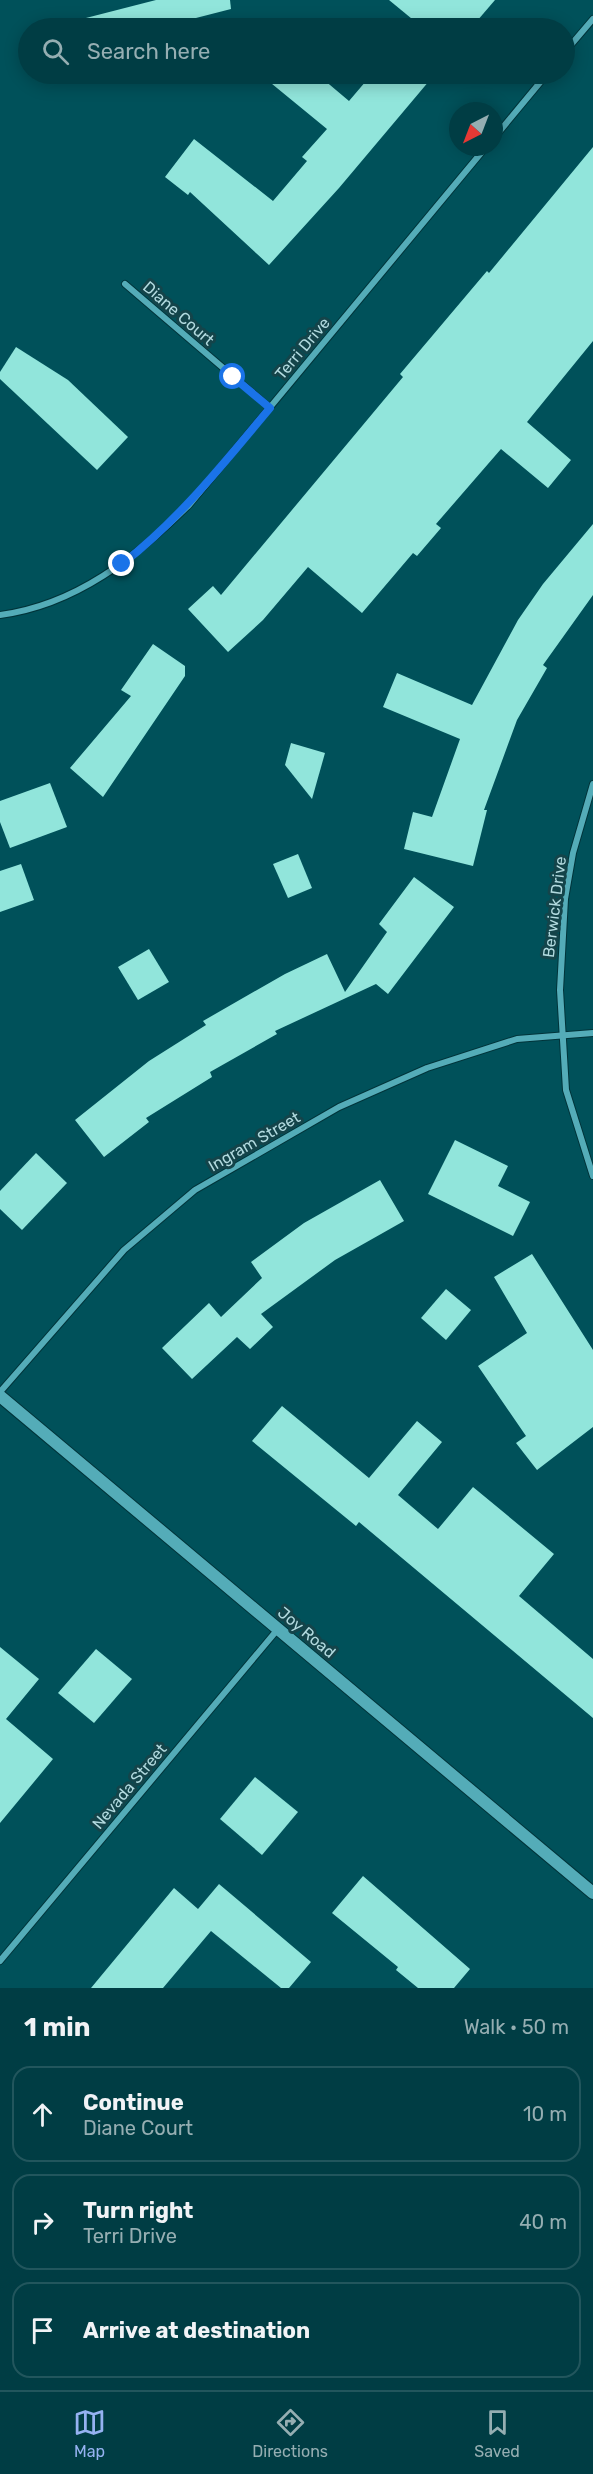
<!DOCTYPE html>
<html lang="en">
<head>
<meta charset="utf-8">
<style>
  body { margin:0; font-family:Rubik,sans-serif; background:#0e484f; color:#f1f3f6 }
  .compass { position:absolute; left:449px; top:102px; width:54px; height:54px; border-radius:50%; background:#003d44; box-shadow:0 3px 15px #0003; rotate:222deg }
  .stop { position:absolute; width:18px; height:18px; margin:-14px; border:4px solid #1a73e8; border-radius:50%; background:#fff }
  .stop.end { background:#1a73e8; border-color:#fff; box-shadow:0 2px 6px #0008 }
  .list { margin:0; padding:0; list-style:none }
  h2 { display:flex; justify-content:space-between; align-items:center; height:78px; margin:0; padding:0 24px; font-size:26px }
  h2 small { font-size:20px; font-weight:400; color:#95aeb2 }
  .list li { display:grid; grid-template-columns:39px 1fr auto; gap:18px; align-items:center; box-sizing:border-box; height:96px; margin:0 12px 12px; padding:0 12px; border:2px solid #22565d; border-radius:18px }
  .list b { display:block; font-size:22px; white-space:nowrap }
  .list p { margin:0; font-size:20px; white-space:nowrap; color:#95aeb2 }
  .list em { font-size:20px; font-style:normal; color:#95aeb2 }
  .icon { flex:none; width:33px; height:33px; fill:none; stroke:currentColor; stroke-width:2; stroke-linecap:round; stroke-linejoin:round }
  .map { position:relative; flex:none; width:593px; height:1988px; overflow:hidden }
  .search { position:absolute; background:#003d44; box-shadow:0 3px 15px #0003; left:18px; right:18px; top:18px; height:66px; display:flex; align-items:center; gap:15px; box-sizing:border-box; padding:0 21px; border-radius:33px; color:#95aeb2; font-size:22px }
  .sheet { height:402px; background:#003d44 }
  nav { display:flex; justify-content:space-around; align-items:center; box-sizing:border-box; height:84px; border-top:2px solid #22565d; background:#003d44; font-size:16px; color:#95aeb2 }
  nav a { display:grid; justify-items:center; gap:3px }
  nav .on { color:#95b2f1 }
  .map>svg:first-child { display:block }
</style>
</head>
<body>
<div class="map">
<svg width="593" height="1988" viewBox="0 0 593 1988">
  <rect width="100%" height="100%" fill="#00515a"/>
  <g fill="#91e5db">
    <path d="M 156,0 L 230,0 L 231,9 L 157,28 L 84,28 L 82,19 Z"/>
    <path d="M 389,0 L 495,0 L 471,28 L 423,28 Z"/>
    <path d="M 270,74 L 317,74 L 349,101 L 372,74 L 435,74 L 339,188 L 269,265 L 190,192 L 188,195 L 165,177 L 194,139 L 273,201 L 307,161 L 302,157 L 327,129 L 266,79 Z"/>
    <path d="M 593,147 L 593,341 L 527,422 L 571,460 L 548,488 L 501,449 L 436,524 L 441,528 L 417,556 L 413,553 L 362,613 L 308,567 L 263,620 L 228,652 L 188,609 L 213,586 L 221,595 L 403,377 L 400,374 L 487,271 L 489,273 Z"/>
    <path d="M 16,347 L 68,380 L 128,437 L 97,470 L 0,379 L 0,372 Z"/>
    <path d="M 593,524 L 593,595 L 543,665 L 547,668 L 517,720 L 484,810 L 487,810 L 473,866 L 404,849 L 413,812 L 432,817 L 460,739 L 383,707 L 397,673 L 472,705 L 518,620 L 543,584 Z"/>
    <path d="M 153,644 L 185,666 L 185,676 L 103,797 L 70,768 L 131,696 L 121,690 Z"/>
    <path d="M 291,743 L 325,753 L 312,799 L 285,765 Z"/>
    <path d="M 50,783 L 67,827 L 10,848 L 0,822 L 0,801 Z"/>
    <path d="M 298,854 L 312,888 L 288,898 L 273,864 Z"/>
    <path d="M 21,864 L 34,900 L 0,912 L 0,871 Z"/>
    <path d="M 414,877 L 454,907 L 388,994 L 376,984 L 275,1031 L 277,1034 L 210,1072 L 212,1077 L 146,1118 L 149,1122 L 104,1157 L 75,1120 L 149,1061 L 206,1025 L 203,1021 L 285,974 L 327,954 L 345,992 L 387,932 L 379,924 Z"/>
    <path d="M 149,949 L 169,982 L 138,1000 L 118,967 Z"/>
    <path d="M 455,1140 L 508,1166 L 498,1186 L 530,1202 L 513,1236 L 428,1194 Z"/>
    <path d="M 36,1153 L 67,1183 L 22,1230 L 0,1209 L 0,1191 Z"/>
    <path d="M 380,1180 L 404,1221 L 335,1260 L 261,1314 L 273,1327 L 250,1349 L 237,1337 L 192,1379 L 162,1348 L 209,1303 L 221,1317 L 262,1278 L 251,1262 L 304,1223 Z"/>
    <path d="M 532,1254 L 593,1350 L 593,1427 L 537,1470 L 516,1443 L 526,1436 L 478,1366 L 527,1333 L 494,1277 Z"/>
    <path d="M 446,1289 L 471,1310 L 446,1340 L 421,1318 Z"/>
    <path d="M 282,1406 L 369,1478 L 417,1421 L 442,1442 L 398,1495 L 438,1529 L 473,1487 L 554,1554 L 519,1596 L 593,1659 L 593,1718 L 359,1522 L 356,1526 L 252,1441 Z"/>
    <path d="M 0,1647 L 39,1679 L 6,1719 L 53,1759 L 0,1823 Z"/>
    <path d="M 96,1649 L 132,1679 L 94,1723 L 58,1693 Z"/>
    <path d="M 255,1777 L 298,1812 L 262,1855 L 220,1819 Z"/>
    <path d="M 363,1876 L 470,1969 L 454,1988 L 418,1988 L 396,1970 L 398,1967 L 332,1913 Z"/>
    <path d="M 219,1884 L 311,1962 L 289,1988 L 281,1988 L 211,1931 L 163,1988 L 91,1988 L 174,1888 L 198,1909 Z"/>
  </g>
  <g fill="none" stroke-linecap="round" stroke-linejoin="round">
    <g stroke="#00343a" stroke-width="8">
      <g id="street">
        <path d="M 564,53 L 593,19"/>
        <path d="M 494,138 L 547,74"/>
        <path d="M 125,284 L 270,408"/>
        <path d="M 0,615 C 76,605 136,557 189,505 L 486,147"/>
        <path d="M 593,784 L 573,853 L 565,899 L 560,990 L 566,1090 L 593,1176"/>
        <path d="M 0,1392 L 124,1250 L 195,1190 L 339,1107 L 427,1068 L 517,1039 L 593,1033"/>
        <path d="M 0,1961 L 278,1629"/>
      </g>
    </g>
    <g stroke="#00343a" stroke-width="14">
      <path id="secondary" d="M 0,1396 L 593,1893"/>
    </g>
    <use href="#street" stroke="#54acb8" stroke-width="6"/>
    <use href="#secondary" stroke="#54acb8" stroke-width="12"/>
  </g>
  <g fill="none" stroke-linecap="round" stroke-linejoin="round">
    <path stroke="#1a73e8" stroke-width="8" d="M 122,564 C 180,519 223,464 270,408 L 233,377"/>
  </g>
  <g text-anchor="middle" stroke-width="6" stroke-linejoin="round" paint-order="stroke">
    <g font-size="16" fill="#b2dadf" stroke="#14444a">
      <text transform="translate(179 313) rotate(41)" y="6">Diane Court</text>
      <text transform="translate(302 348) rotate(-50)" y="6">Terri Drive</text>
      <text transform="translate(554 907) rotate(-83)" y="6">Berwick Drive</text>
      <text transform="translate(254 1141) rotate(-30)" y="6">Ingram Street</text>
      <text transform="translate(307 1632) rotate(40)" y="6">Joy Road</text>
      <text transform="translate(129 1786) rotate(-50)" y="6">Nevada Street</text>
    </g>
  </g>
</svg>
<svg class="compass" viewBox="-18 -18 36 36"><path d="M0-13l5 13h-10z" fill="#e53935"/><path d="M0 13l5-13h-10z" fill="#95aeb2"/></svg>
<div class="stop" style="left:233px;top:377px"></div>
<div class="stop end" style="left:122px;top:564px"></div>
<div class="search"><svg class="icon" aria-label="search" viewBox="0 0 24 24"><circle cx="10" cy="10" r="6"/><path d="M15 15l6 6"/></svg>Search here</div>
</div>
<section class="sheet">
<h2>1 min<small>Walk · 50 m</small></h2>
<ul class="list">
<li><svg class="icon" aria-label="ahead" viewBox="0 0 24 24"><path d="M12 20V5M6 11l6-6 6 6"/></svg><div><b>Continue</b><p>Diane Court</p></div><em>10 m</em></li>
<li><svg class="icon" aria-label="right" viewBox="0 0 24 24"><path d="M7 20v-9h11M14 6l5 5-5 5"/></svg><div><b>Turn right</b><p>Terri Drive</p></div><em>40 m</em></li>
<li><svg class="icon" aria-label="arrive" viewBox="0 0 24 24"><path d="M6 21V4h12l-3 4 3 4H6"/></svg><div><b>Arrive at destination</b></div></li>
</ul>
</section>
<nav>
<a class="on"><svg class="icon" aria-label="map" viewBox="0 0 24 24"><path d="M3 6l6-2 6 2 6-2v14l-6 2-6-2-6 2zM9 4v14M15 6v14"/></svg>Map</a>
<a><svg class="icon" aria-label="directions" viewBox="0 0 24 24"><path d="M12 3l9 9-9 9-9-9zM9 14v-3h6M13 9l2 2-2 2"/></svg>Directions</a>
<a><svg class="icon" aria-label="saved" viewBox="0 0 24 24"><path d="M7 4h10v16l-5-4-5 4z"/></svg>Saved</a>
</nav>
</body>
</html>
